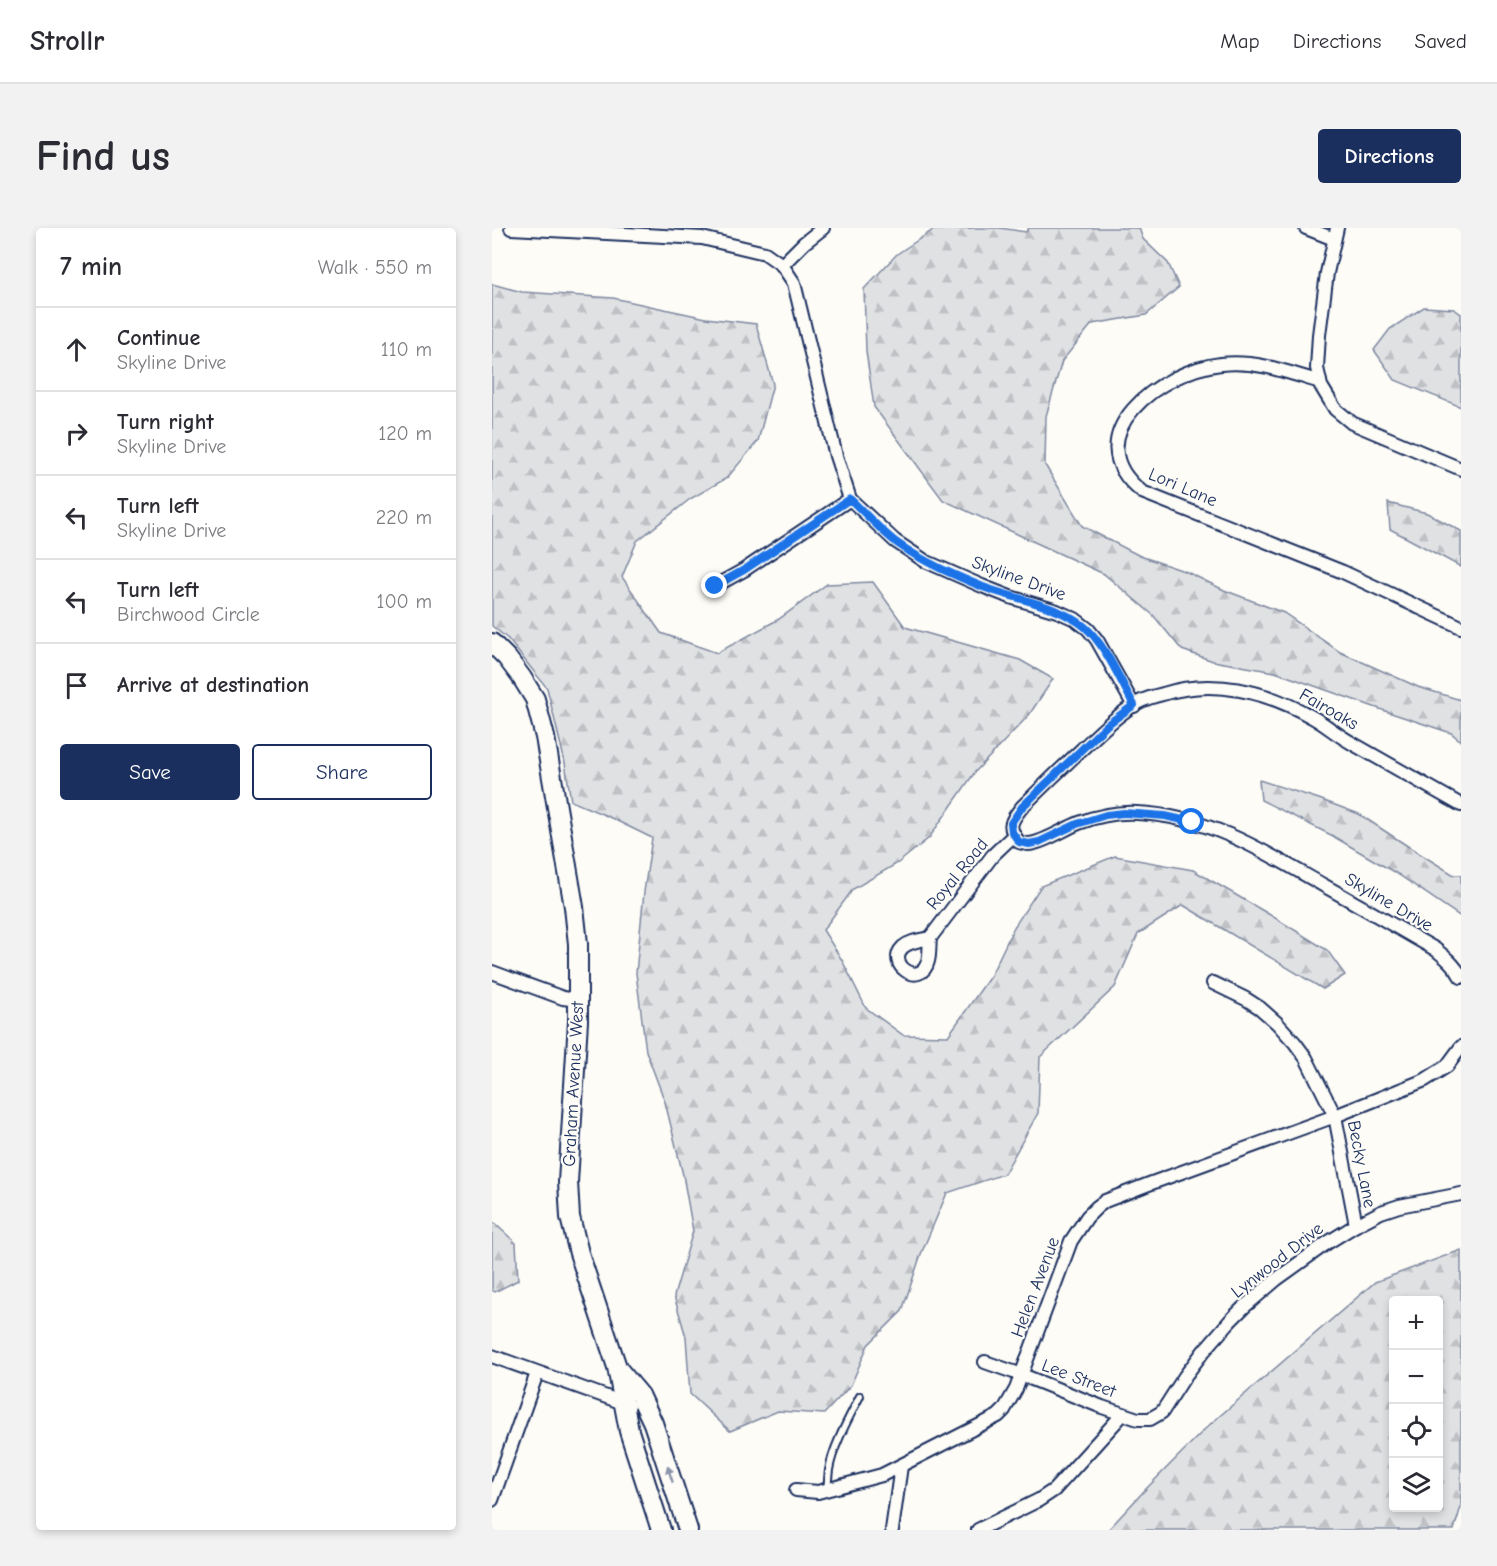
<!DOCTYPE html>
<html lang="en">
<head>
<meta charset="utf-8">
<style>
  body { margin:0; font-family:"Comic Neue",sans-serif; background:#f2f2f3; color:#2b2b33 }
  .controls { position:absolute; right:18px; bottom:18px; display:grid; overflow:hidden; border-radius:6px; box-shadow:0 3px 9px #0003 }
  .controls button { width:54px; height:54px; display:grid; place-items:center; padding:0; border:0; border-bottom:2px solid #e1e1e2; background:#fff; color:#2b2b33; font:30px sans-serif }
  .stop { position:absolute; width:18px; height:18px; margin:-14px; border:4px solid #1a73e8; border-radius:50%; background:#fff }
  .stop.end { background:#1a73e8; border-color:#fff; box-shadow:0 2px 6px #0008 }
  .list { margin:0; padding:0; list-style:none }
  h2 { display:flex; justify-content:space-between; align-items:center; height:78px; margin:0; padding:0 24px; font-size:26px }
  h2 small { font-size:20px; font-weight:400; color:#7c7c81 }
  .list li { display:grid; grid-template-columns:39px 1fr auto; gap:18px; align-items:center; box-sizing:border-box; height:84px; padding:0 24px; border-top:2px solid #e1e1e2 }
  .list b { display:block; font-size:22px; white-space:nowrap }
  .list p { margin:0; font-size:20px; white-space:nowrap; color:#7c7c81 }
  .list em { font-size:20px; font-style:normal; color:#7c7c81 }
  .actions { display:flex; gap:12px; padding:18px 24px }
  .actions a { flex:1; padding:14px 0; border:2px solid #1b2f5e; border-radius:6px; text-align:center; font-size:21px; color:#1b2f5e }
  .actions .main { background:#1b2f5e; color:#fff }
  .icon { flex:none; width:33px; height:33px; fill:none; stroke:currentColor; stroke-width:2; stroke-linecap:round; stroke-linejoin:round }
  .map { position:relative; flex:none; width:969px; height:1302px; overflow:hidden; border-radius:6px }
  header { display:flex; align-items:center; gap:36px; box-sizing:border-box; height:84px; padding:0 30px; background:#fff; border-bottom:2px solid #e1e1e2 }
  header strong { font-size:28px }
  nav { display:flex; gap:33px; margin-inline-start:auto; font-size:21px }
  .intro { display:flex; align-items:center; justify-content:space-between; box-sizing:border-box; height:144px; padding:0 36px }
  h1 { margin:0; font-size:42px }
  .button { padding:15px 27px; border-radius:6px; background:#1b2f5e; color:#fff; font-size:21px; font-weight:700 }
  main { display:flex; gap:36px; padding:0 36px }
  aside { flex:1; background:#fff; border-radius:6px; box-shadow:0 3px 9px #0003 }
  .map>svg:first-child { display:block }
</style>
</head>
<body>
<header>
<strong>Strollr</strong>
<nav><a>Map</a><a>Directions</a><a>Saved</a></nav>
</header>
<div class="intro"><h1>Find us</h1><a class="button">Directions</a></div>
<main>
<aside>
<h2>7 min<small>Walk · 550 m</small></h2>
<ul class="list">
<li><svg class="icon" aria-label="ahead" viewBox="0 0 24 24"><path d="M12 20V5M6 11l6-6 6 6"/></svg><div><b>Continue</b><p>Skyline Drive</p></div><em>110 m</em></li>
<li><svg class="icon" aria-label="right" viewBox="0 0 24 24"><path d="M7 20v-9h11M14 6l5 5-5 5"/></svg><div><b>Turn right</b><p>Skyline Drive</p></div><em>120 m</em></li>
<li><svg class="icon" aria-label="left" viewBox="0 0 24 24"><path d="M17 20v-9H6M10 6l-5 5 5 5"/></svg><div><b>Turn left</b><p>Skyline Drive</p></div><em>220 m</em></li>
<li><svg class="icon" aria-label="left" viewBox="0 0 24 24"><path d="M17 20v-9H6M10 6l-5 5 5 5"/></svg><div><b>Turn left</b><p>Birchwood Circle</p></div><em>100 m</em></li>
<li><svg class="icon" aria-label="arrive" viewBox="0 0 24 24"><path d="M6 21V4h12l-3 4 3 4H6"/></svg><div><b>Arrive at destination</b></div></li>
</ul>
<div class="actions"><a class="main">Save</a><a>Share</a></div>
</aside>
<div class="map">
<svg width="969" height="1302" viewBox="0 0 969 1302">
  <defs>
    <pattern id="forest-firs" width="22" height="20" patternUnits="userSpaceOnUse" patternTransform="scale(1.5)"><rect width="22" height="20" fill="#e0e1e3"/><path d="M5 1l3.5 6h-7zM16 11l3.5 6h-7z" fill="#c0c1c5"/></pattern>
  </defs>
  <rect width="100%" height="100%" fill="#fdfcf7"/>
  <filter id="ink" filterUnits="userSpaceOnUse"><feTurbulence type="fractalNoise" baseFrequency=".0167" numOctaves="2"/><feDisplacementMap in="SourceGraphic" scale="12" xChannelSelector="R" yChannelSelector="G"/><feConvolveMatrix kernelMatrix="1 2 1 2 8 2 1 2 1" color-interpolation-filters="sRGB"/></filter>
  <g filter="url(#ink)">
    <g fill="url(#forest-firs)" stroke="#7e88a0" stroke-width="1.5" fill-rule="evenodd">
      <path d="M 481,0 L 508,0 L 534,4 L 537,0 L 647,0 L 651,11 L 676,35 L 687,59 L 654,87 L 600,96 L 570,133 L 554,188 L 553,237 L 590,298 L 648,328 L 695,344 L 732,362 L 792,385 L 848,424 L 926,459 L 969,472 L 969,513 L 959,505 L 902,486 L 783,444 L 721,433 L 690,422 L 661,387 L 612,346 L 451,272 L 382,179 L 374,123 L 372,61 L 405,26 L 441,2 Z"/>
      <path d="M 0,56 L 30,64 L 121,70 L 214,90 L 264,96 L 281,156 L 266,213 L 235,250 L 198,271 L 145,313 L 130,349 L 169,405 L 225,425 L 287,391 L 335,356 L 381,354 L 413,399 L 528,432 L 561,451 L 537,487 L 483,544 L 437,610 L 406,635 L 361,661 L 331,702 L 350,732 L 374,780 L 411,807 L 456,808 L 499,747 L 522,699 L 549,658 L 623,628 L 701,642 L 780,688 L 835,722 L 853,747 L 831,761 L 691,677 L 646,706 L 623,759 L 548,829 L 546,885 L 512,946 L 455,965 L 429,1026 L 410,1083 L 376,1117 L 359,1157 L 332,1186 L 286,1183 L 238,1203 L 198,1166 L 194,1109 L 182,1068 L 201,1003 L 191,947 L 173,874 L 154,823 L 144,745 L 152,664 L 160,610 L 115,588 L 79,573 L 73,535 L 55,460 L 16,411 L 0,398 Z"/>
      <path d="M 932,79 L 962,81 L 969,86 L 969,179 L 903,152 L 882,122 L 898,101 Z"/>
      <path d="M 896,275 L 935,285 L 969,303 L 969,339 L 898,301 Z"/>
      <path d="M 767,552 L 827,571 L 867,586 L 917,619 L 962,647 L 969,647 L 969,689 L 907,647 L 839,607 L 769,572 Z"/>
      <path d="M 0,993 L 24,1015 L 26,1052 L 3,1064 L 0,1062 Z"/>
      <path d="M 969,1022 L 969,1279 L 962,1302 L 616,1302 L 652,1263 L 715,1199 L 883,1054 ZM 902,1072 L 946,1072 L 946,1280 L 902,1280 Z"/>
    </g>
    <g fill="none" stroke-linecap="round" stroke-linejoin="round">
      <g stroke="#1b2f5e" stroke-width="10">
        <path id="lane" d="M 335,1261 C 336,1255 336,1249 337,1242 C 341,1218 357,1190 368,1168"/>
      </g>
      <g stroke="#1b2f5e" stroke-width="16">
        <g id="street">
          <path d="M 19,0 L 210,10 L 273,25 L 290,37 L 302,55 L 344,228 L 358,271 L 403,313 L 433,333 L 490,358 L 518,369 L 565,383 L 583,391 L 596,401 L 605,412 L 642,478"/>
          <path d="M 814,0 L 842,11"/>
          <path d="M 845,0 L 835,45 L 827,107 L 825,140 L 829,158 L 843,181 L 860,195 L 969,241"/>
          <path d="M 290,37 L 312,15 L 331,0"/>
          <path d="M 828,154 C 795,144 764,132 729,136 C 670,142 580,208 650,264 L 851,344 L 969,399"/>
          <path d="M 223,358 L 252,342 L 358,271"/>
          <path d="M 969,577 C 932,556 895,535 858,514 C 844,506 833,496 820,489 C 774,463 721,450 671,466 C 662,468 653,471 645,475 C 624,488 607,505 589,522 C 569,541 549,560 530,579 C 518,594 515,599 527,614 C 530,615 533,616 536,616 C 549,616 574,600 587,595 C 605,588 625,584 645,585 C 716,588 772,623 831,657 C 869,678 906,700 943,721 C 953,729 963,737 969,749"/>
          <path d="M 438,710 L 501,627 L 522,607"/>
          <path d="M 438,710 C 437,717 438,726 436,733 C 429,761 393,736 411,719 C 418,713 429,712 438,710 Z"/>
          <path d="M 0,744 L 71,770 L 86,772"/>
          <path d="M 721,755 L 754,771 L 768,780 L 785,795 L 803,815 L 814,830 L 843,888 L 864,997"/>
          <path d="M 0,1128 L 137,1177"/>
          <path d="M 493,1134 L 530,1147 L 610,1179 L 646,1191 L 658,1191 L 670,1184 L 693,1148 L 711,1124 L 738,1093 L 752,1079 L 785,1051 L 835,1015 L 864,997 L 889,984 L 907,978 L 969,966"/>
          <path d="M 304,1262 L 326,1264 L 390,1247 L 506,1188 L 512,1182 L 524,1161 L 579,1013 L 595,989 L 605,979 L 613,973 L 657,956 L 843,888 L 933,852 L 955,838 L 969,819"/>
          <path d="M 0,1272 L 45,1145"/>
          <path d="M 400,1302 L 409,1238"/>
          <path d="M 486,1302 L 547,1272 L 562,1262 L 631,1186"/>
        </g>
      </g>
      <g stroke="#1b2f5e" stroke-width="22">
        <g id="secondary">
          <path d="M 0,415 L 15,430 L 30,450 L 43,471 L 53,509 L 82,679 L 86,716 L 86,793 L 76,954 L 78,989 L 87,1025 L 125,1139 L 137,1203 L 169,1302"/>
          <path d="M 126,1141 L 148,1167 L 161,1195 L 196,1302"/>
        </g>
      </g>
      <use href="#lane" stroke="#fdfcf7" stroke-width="6"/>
      <use href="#street" stroke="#fdfcf7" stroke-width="12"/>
      <use href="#secondary" stroke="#fdfcf7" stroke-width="18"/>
    </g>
    <defs><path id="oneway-solid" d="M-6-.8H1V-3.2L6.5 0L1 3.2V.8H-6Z" transform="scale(1.5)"/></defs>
    <use fill="#8c96aa" href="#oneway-solid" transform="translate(178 1246) rotate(-108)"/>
  </g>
  <g fill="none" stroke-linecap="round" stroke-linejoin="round" filter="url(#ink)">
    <path stroke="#1a73e8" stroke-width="8" d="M 223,358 L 252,342 L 358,271 C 373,285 388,302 405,315 C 431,334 462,347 491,359 C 523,371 569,378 593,399 C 613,416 629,454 642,477 L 616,496 L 530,579 L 519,595 L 520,604 L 527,614 L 537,616 L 547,614 L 585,596 L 614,587 L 632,585 L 673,588 L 700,594"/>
  </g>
  <g text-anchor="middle" stroke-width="4.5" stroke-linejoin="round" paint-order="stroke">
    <g font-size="18" fill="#1b2f5e" stroke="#fdfcf7">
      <text transform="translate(691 259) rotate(23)" y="6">Lori Lane</text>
      <text transform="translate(527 350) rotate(20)" y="6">Skyline Drive</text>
      <text transform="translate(837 481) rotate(30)" y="6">Fairoaks</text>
      <text transform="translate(465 646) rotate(-51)" y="6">Royal Road</text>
      <text transform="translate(897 674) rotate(30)" y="6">Skyline Drive</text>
      <text transform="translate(81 856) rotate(-87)" y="6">Graham Avenue West</text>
      <text transform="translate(870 936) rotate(79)" y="6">Becky Lane</text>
      <text transform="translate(785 1032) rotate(-38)" y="6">Lynwood Drive</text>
      <text transform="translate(543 1059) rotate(-69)" y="6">Helen Avenue</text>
      <text transform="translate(587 1150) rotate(21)" y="6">Lee Street</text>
    </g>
  </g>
</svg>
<div class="controls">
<button>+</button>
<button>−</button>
<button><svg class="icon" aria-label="locate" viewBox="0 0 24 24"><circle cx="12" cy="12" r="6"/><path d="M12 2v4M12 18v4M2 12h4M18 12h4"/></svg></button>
<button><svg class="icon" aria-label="layers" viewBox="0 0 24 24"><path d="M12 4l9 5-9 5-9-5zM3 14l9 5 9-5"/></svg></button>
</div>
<div class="stop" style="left:700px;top:594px"></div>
<div class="stop end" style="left:223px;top:358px"></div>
</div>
</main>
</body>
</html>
